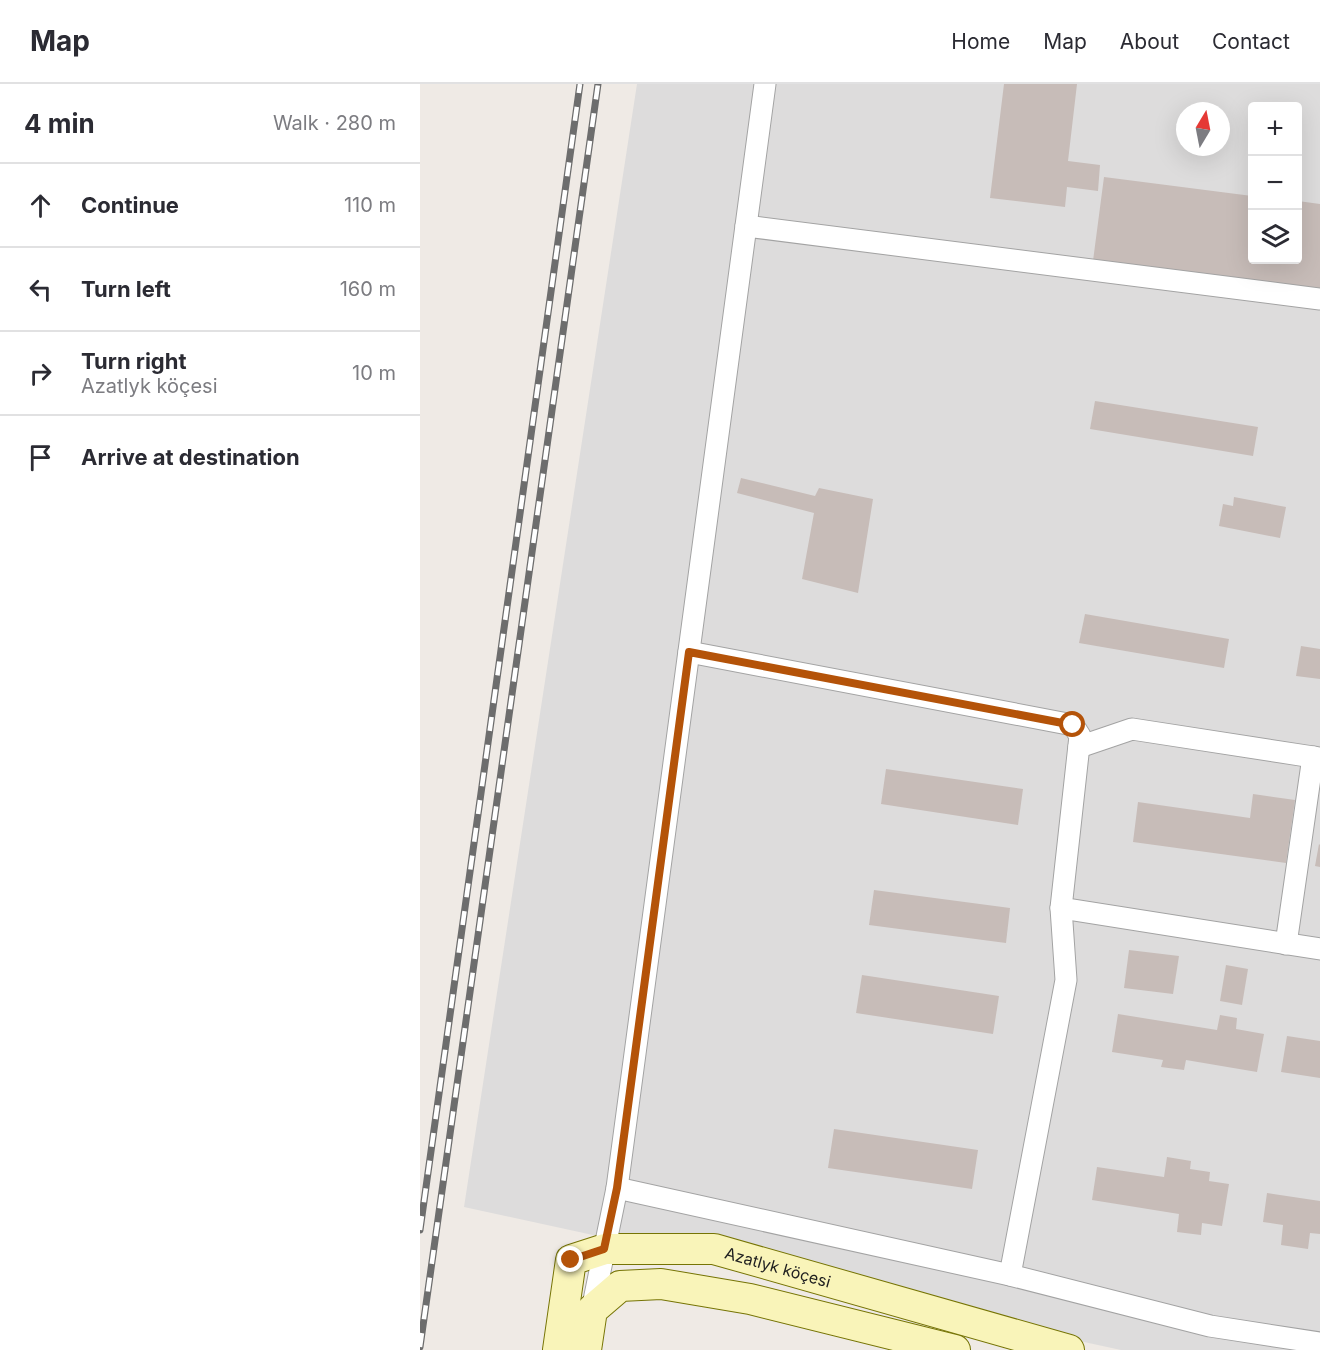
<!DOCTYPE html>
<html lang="en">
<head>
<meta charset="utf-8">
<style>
  body { margin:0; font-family:Inter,sans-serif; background:#f2f2f3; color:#2b2b33 }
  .controls { position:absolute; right:18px; top:18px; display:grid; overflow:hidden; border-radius:6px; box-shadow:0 6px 24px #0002 }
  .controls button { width:54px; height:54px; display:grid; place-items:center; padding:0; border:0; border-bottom:2px solid #e1e1e2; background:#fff; color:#2b2b33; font:30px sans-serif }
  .compass { position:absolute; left:756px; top:18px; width:54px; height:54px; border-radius:50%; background:#fff; box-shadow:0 6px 24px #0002; rotate:10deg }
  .stop { position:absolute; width:18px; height:18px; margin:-14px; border:4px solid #b45309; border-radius:50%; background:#fff }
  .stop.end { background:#b45309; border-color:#fff; box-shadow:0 2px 6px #0008 }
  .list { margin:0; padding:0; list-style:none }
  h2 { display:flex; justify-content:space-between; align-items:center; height:78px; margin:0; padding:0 24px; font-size:26px }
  h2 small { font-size:20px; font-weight:400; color:#7c7c81 }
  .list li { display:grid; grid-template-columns:39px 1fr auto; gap:18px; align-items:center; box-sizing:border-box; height:84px; padding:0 24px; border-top:2px solid #e1e1e2 }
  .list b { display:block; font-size:22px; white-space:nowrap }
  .list p { margin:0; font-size:20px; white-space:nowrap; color:#7c7c81 }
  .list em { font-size:20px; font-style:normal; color:#7c7c81 }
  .icon { flex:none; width:33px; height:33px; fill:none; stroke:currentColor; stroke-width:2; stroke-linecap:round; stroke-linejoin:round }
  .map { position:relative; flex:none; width:900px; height:1266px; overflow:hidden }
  header { display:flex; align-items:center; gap:36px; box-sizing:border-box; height:84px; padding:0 30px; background:#fff; border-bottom:2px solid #e1e1e2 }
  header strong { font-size:28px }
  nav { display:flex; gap:33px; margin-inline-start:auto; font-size:21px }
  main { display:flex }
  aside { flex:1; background:#fff }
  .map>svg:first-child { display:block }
</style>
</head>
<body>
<header>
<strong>Map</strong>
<nav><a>Home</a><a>Map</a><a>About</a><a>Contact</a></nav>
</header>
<main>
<aside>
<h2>4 min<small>Walk · 280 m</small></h2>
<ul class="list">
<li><svg class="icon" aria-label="ahead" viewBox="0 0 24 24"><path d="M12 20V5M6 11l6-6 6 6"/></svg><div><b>Continue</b></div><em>110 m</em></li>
<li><svg class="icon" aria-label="left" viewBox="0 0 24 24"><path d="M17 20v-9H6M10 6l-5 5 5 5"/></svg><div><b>Turn left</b></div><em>160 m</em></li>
<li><svg class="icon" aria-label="right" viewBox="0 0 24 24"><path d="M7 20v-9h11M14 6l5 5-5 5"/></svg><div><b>Turn right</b><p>Azatlyk köçesi</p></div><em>10 m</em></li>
<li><svg class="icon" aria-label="arrive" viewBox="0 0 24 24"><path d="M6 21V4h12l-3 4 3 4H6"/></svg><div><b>Arrive at destination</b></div></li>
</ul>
</aside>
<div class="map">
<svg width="900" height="1266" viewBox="0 0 900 1266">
  <rect width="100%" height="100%" fill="#efeae5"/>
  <path fill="#dddcdc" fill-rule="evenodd" d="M 217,0 L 900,0 L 900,1266 L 701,1266 L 44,1123 ZM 832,22 L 878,22 L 878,176 L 832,176 ZM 765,27 L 801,27 L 801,63 L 765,63 Z"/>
  <g fill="#c7bcb8">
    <path d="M 584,0 L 657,0 L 648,77 L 680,81 L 678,107 L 647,103 L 645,123 L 570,114 Z"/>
    <path d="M 684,93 L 832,112 L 832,176 L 878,176 L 878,117 L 900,120 L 900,205 L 673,177 Z"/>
    <path d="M 675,317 L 838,343 L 833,372 L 670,345 Z"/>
    <path d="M 321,394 L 395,412 L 399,404 L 453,415 L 438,509 L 382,495 L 394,429 L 317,409 Z"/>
    <path d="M 814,413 L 866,423 L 860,454 L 799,442 L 803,420 L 813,422 Z"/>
    <path d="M 665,530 L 809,555 L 804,584 L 659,559 Z"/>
    <path d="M 881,562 L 900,565 L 900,595 L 876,592 Z"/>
    <path d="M 466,685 L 603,705 L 598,741 L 461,720 Z"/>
    <path d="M 833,710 L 875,716 L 866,779 L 713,758 L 718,718 L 830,734 Z"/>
    <path d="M 899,760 L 900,761 L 900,783 L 895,782 Z"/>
    <path d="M 454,806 L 590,824 L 586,859 L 449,841 Z"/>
    <path d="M 709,866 L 759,872 L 753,910 L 704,904 Z"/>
    <path d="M 806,881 L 828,885 L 822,921 L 800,917 Z"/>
    <path d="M 442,891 L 579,912 L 573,950 L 436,929 Z"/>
    <path d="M 698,930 L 797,946 L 800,931 L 817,934 L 816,945 L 844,950 L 837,988 L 766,976 L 764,986 L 741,983 L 743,976 L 692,968 Z"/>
    <path d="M 867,952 L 900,957 L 900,994 L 861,988 Z"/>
    <path d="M 414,1045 L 558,1066 L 552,1105 L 408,1084 Z"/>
    <path d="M 747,1073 L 771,1077 L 770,1085 L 790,1088 L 789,1097 L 809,1100 L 802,1142 L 782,1139 L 781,1151 L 757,1148 L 759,1130 L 672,1116 L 677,1083 L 744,1093 Z"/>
    <path d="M 847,1109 L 900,1117 L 900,1150 L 890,1149 L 888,1165 L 861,1161 L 863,1141 L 843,1138 Z"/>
  </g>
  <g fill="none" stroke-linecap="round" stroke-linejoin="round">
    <g stroke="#a3a3a3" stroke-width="23">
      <g id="street">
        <path d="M 326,142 L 900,215"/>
        <path d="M 269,568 L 653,641 L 660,652 L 641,824 L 646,896 L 590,1191"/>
        <path d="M 659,663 L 712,645 L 893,673"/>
        <path d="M 641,824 L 900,865"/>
        <path d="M 866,860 L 893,673 L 900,674"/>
        <path d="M 197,1104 L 590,1191 L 790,1242 L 900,1259"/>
        <path d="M 172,1226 L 197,1104 L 345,0"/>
      </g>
    </g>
    <g stroke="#767405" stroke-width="32">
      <g id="secondary">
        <path id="s1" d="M 138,1266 L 151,1176 L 185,1165 L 294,1165 L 649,1266"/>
        <path d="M 166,1266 L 172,1226 L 200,1202 L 241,1200 L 330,1215 L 535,1266"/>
      </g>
    </g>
    <use href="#street" stroke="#fff" stroke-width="21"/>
    <use href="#secondary" stroke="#f9f4b9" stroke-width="30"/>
    <g stroke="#6d6d6d" stroke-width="7">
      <g id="rail">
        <path d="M 0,1146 L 160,0"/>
        <path d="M 0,1263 L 178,0"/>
      </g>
    </g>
    <use href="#rail" stroke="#fff" stroke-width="4.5" stroke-dasharray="14" stroke-linecap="butt"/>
  </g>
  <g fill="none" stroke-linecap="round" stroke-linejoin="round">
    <path stroke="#b45309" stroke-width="8" d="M 151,1176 L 184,1165 L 197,1104 L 269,568 L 653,641"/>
  </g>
  <g text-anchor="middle" stroke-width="5" stroke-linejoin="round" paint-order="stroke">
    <g font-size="16" fill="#1f1f1f" stroke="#fff">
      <text dy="6" stroke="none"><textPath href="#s1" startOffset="302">Azatlyk köçesi</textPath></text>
    </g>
  </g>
</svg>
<div class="controls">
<button>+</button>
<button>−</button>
<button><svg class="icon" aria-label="layers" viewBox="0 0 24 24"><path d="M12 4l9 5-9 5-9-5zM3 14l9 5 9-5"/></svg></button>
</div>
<svg class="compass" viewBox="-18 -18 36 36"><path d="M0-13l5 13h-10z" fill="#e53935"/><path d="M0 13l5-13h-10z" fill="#7c7c81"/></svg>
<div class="stop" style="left:653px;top:641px"></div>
<div class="stop end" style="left:151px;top:1176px"></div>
</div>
</main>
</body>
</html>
